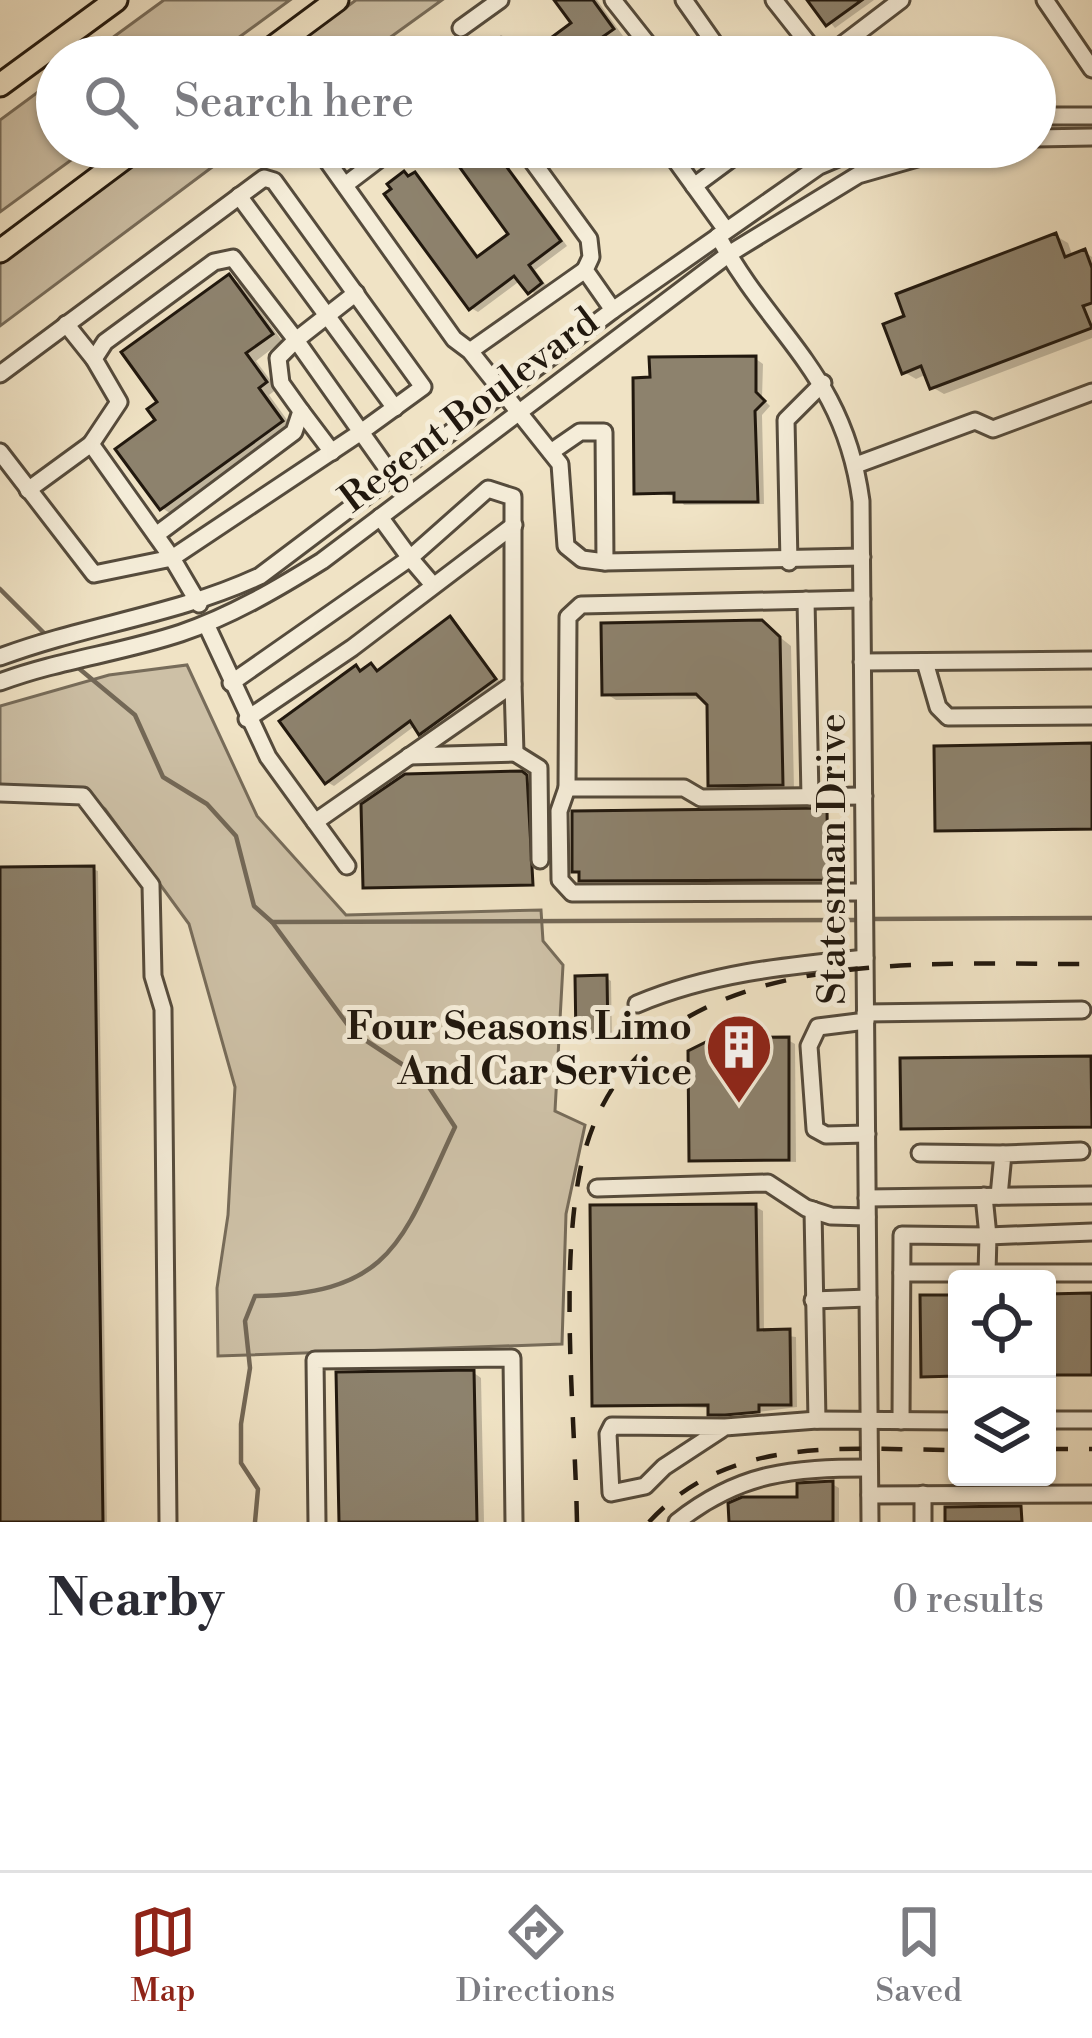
<!DOCTYPE html>
<html lang="en">
<head>
<meta charset="utf-8">
<style>
  body { margin:0; font-family:"Libre Bodoni",serif; background:#f7f7f7; color:#2b2b33 }
  .controls { position:absolute; right:36px; bottom:36px; display:grid; overflow:hidden; border-radius:12px; box-shadow:0 3px 9px #0004 }
  .controls button { width:108px; height:108px; display:grid; place-items:center; padding:0; border:0; border-bottom:3px solid #e1e1e2; background:#fff; color:#2b2b33; font:60px sans-serif }
  .list { margin:0; padding:0; list-style:none }
  h2 { display:flex; justify-content:space-between; align-items:center; height:156px; margin:0; padding:0 48px; font-size:51px }
  h2 small { font-size:39px; font-weight:400; color:#7c7c81 }
  .icon { flex:none; width:66px; height:66px; fill:none; stroke:currentColor; stroke-width:2; stroke-linecap:round; stroke-linejoin:round }
  .map { position:relative; flex:none; width:1092px; height:1522px; overflow:hidden }
  .search { position:absolute; background:#fff; box-shadow:0 3px 9px #0004; left:36px; right:36px; top:36px; height:132px; display:flex; align-items:center; gap:30px; box-sizing:border-box; padding:0 42px; border-radius:66px; color:#7c7c81; font-size:45px }
  .sheet { height:348px; background:#fff }
  nav { display:flex; justify-content:space-around; align-items:center; box-sizing:border-box; height:168px; border-top:3px solid #e1e1e2; background:#fff; font-size:33px; color:#7c7c81 }
  nav a { display:grid; justify-items:center; gap:6px }
  nav .on { color:#8f2418 }
  .map>svg:first-child { display:block }
</style>
</head>
<body>
<div class="map">
<svg width="1092" height="1522" viewBox="0 0 1092 1522">
  <rect width="100%" height="100%" fill="#f0e3c5"/>
  <filter id="stains"><feTurbulence type="fractalNoise" baseFrequency=".00167" numOctaves="4"/><feColorMatrix values="0 0 0 0 .2 0 0 0 0 .09 0 0 0 0 .02 0 0 0 .5 -.17"/></filter>
  <radialGradient id="worn" r=".72"><stop offset=".6" stop-color="#630" stop-opacity="0"/><stop offset="1" stop-color="#630" stop-opacity=".3"/></radialGradient>
  <g fill="#cdc0a6" stroke="#776c5a" stroke-width="3">
    <path d="M 164,0 L 290,0 L 212,57 L 86,57 Z"/>
    <path d="M 356,0 L 442,0 L 363,57 L 279,57 Z"/>
    <path d="M 57,78 L 57,147 L 89,147 L 0,212 L 0,120 Z"/>
    <path d="M 158,147 L 239,147 L 0,326 L 0,264 Z"/>
    <path d="M 187,665 L 257,816 L 346,915 L 541,910 L 543,941 L 563,965 L 555,1111 L 585,1125 L 566,1214 L 562,1344 L 218,1356 L 217,1288 L 228,1215 L 235,1087 L 189,924 L 105,809 L 81,791 L 0,785 L 0,706 L 109,675 Z"/>
  </g>
  <g fill="#0003">
    <path d="M 558,0 L 597,0 L 623,36 L 594,57 L 530,57 L 575,24 Z"/>
    <path d="M 811,0 L 874,0 L 835,28 Z"/>
    <path d="M 501,35 L 512,42 L 523,57 L 491,57 L 484,48 Z"/>
    <path d="M 454,147 L 494,147 L 567,246 L 535,270 L 548,288 L 537,296 L 521,280 L 478,312 L 471,308 L 411,178 L 422,179 L 480,258 L 513,234 Z"/>
    <path d="M 1056,236 L 1068,243 L 1073,257 L 1085,252 L 1092,257 L 1092,338 L 944,394 L 932,387 L 927,374 L 916,379 L 904,372 Z"/>
    <path d="M 229,277 L 241,284 L 282,341 L 256,361 L 277,389 L 269,395 L 293,428 L 173,515 L 162,508 L 162,403 Z"/>
    <path d="M 756,359 L 763,364 L 762,398 L 770,406 L 762,415 L 764,504 L 684,505 L 677,496 L 637,492 Z"/>
    <path d="M 450,620 L 502,684 L 429,736 L 416,725 L 334,786 L 327,782 L 356,668 L 380,672 Z"/>
    <path d="M 762,623 L 791,646 L 794,790 L 723,791 L 711,784 L 710,704 L 706,699 L 616,700 L 605,693 Z"/>
    <path d="M 1092,746 L 1092,831 L 938,829 Z"/>
    <path d="M 93,869 L 98,871 L 107,1522 L 0,1522 L 0,870 Z"/>
    <path d="M 606,978 L 611,981 L 612,1039 L 584,1040 L 579,1037 Z"/>
    <path d="M 788,1040 L 795,1044 L 796,1162 L 692,1159 Z"/>
    <path d="M 1090,1059 L 1092,1129 L 904,1127 Z"/>
    <path d="M 756,1207 L 763,1211 L 764,1333 L 796,1337 L 797,1407 L 718,1417 L 711,1408 L 595,1404 Z"/>
    <path d="M 474,1373 L 481,1378 L 484,1522 L 342,1522 L 339,1375 Z"/>
    <path d="M 832,1484 L 839,1488 L 839,1522 L 732,1522 L 731,1505 L 800,1500 Z"/>
  </g>
  <g fill="none" stroke-linecap="round" stroke-linejoin="round">
    <g stroke="#736857" stroke-width="4.5">
      <path d="M 0,589 L 47,636"/>
      <path d="M 76,666 L 135,715 L 163,777 L 207,804 L 236,836 L 254,906 L 272,922 L 353,1032 L 423,1078 L 455,1127 C 402,1240 394,1294 255,1296 L 245,1321 L 250,1368 L 241,1424 L 241,1463 L 258,1489 L 255,1522"/>
      <path d="M 870,919 L 1092,918"/>
      <path d="M 272,922 L 858,920"/>
    </g>
  </g>
  <g fill="#8d826d" stroke="#21180e" stroke-width="3">
    <path d="M 554,0 L 593,0 L 614,29 L 574,57 L 525,57 L 571,23 Z"/>
    <path d="M 807,0 L 862,0 L 826,26 Z"/>
    <path d="M 445,147 L 492,147 L 561,241 L 529,265 L 542,283 L 528,294 L 514,276 L 469,310 L 384,194 L 391,189 L 387,184 L 404,171 L 408,176 L 415,172 L 477,257 L 508,234 Z"/>
    <path d="M 1056,233 L 1065,257 L 1085,249 L 1092,268 L 1092,303 L 1083,306 L 1092,328 L 930,389 L 921,366 L 902,374 L 883,324 L 904,316 L 896,294 Z"/>
    <path d="M 229,274 L 273,334 L 246,353 L 267,382 L 259,388 L 283,421 L 160,510 L 115,449 L 155,420 L 147,409 L 157,402 L 121,352 Z"/>
    <path d="M 756,356 L 756,392 L 765,401 L 755,411 L 758,502 L 674,502 L 674,493 L 634,494 L 633,378 L 650,377 L 649,357 Z"/>
    <path d="M 450,616 L 496,679 L 419,735 L 410,721 L 325,784 L 279,721 L 356,665 L 360,671 L 371,663 L 377,671 Z"/>
    <path d="M 762,620 L 780,637 L 783,785 L 708,786 L 707,705 L 696,694 L 602,695 L 601,623 Z"/>
    <path d="M 1092,743 L 1092,829 L 935,831 L 934,746 Z"/>
    <path d="M 522,771 L 527,775 L 533,885 L 363,888 L 361,804 L 405,774 Z"/>
    <path d="M 827,808 L 828,880 L 579,881 L 579,872 L 572,872 L 572,811 Z"/>
    <path d="M 94,866 L 103,1522 L 0,1522 L 0,867 Z"/>
    <path d="M 607,975 L 608,1038 L 576,1039 L 575,976 Z"/>
    <path d="M 789,1037 L 789,1160 L 689,1161 L 688,1051 L 714,1038 Z"/>
    <path d="M 1091,1056 L 1092,1127 L 901,1129 L 900,1058 Z"/>
    <path d="M 756,1204 L 758,1330 L 790,1329 L 791,1405 L 759,1405 L 759,1412 L 725,1415 L 708,1415 L 708,1405 L 592,1406 L 590,1205 Z"/>
    <path d="M 1092,1293 L 1092,1375 L 1047,1375 L 1047,1294 Z"/>
    <path d="M 920,1295 L 957,1295 L 957,1376 L 921,1377 Z"/>
    <path d="M 474,1370 L 477,1522 L 339,1522 L 336,1372 Z"/>
    <path d="M 833,1481 L 833,1522 L 729,1522 L 728,1503 L 742,1497 L 797,1497 L 797,1483 Z"/>
    <path d="M 1021,1506 L 1022,1522 L 945,1522 L 945,1507 Z"/>
  </g>
  <g fill="none" stroke-linecap="round" stroke-linejoin="round">
    <g stroke="#554b3c" stroke-width="21">
      <g id="minor">
        <path d="M 613,0 L 658,57"/>
        <path d="M 684,0 L 724,57"/>
        <path d="M 774,0 L 819,57"/>
        <path d="M 1045,0 L 1092,69"/>
        <path d="M 461,28 L 500,0"/>
        <path d="M 826,57 L 901,0"/>
        <path d="M 1035,116 L 1092,116"/>
        <path d="M 1035,138 L 1092,137"/>
        <path d="M 326,147 L 328,162 L 454,339 L 470,351 L 560,464 L 566,546 L 582,559 L 605,562 L 862,557"/>
        <path d="M 522,147 L 589,239 L 591,257 L 585,270 L 613,310"/>
        <path d="M 666,147 L 726,230"/>
        <path d="M 345,185 L 395,147"/>
        <path d="M 694,186 L 736,155 L 729,147"/>
        <path d="M 239,196 L 395,408"/>
        <path d="M 718,236 C 773,337 844,374 861,501 L 870,1522"/>
        <path d="M 66,324 L 94,359"/>
        <path d="M 470,351 L 585,270"/>
        <path d="M 0,374 L 264,178 L 274,181 L 423,387 L 361,432 L 393,477"/>
        <path d="M 301,411 L 332,452"/>
        <path d="M 91,444 L 119,402 L 94,359 L 105,342 L 214,262 L 233,258 L 296,340 L 278,358 L 281,383 L 301,411 L 294,432 L 156,535"/>
        <path d="M 0,452 L 94,574 L 172,558 L 199,604"/>
        <path d="M 551,452 L 580,432 L 604,432 L 605,562"/>
        <path d="M 856,465 L 975,421 L 993,429 L 1092,392"/>
        <path d="M 28,490 L 91,444 L 172,558 L 361,432 L 296,340 L 356,293"/>
        <path d="M 789,562 L 786,420 L 823,383"/>
        <path d="M 862,599 L 581,605 L 568,617 L 567,788 L 684,788 L 701,798 L 864,796"/>
        <path d="M 806,600 L 810,797"/>
        <path d="M 206,624 L 268,757 L 347,866"/>
        <path d="M 0,657 C 89,624 173,616 260,576 L 613,310 L 819,166 L 864,147"/>
        <path d="M 862,662 L 1092,660"/>
        <path d="M 925,662 L 938,707 L 948,717 L 1092,716"/>
        <path d="M 0,682 C 59,660 121,653 181,633 C 231,616 277,589 322,561 L 729,254 L 858,175 L 956,147"/>
        <path d="M 231,683 L 410,558 L 433,585"/>
        <path d="M 247,719 L 352,648 L 514,525"/>
        <path d="M 515,753 L 539,768 L 540,860"/>
        <path d="M 409,756 L 515,753 L 513,684"/>
        <path d="M 567,788 L 559,811 L 560,880 L 572,893 L 864,892"/>
        <path d="M 0,793 L 83,796 L 151,885 L 153,976 L 163,1009 L 168,1522"/>
        <path d="M 315,822 L 513,684 L 513,497 L 488,489 L 410,558 L 380,517"/>
        <path d="M 637,1004 C 711,973 785,966 865,958"/>
        <path d="M 865,1013 L 1082,1010"/>
        <path d="M 866,1021 L 818,1027 L 809,1046 L 815,1129 L 826,1135 L 867,1134"/>
        <path d="M 920,1153 L 1003,1154"/>
        <path d="M 597,1188 L 768,1183 L 806,1208 L 831,1216 L 867,1217"/>
        <path d="M 999,1196 L 1003,1154 L 1081,1151"/>
        <path d="M 867,1198 L 1092,1195"/>
        <path d="M 813,1210 L 817,1420"/>
        <path d="M 902,1273 L 1092,1273"/>
        <path d="M 987,1273 L 988,1236 L 1092,1232"/>
        <path d="M 813,1300 L 868,1298"/>
        <path d="M 1047,1420 L 1092,1420"/>
        <path d="M 901,1421 L 902,1235 L 988,1236 L 984,1196"/>
        <path d="M 725,1427 L 612,1426 L 608,1434 L 611,1493 L 645,1486 L 664,1467 L 725,1427 L 817,1420 L 957,1421"/>
        <path d="M 870,1495 L 1092,1494"/>
        <path d="M 317,1522 L 315,1360 L 512,1358 L 514,1522"/>
        <path d="M 677,1522 C 740,1472 792,1468 869,1468"/>
        <path d="M 923,1522 L 923,1494"/>
      </g>
    </g>
    <g stroke="#21180e" stroke-width="27">
      <g id="highway">
        <path d="M 260,57 L 337,0"/>
        <path d="M 0,85 L 116,0"/>
        <path d="M 0,251 L 139,147"/>
      </g>
    </g>
    <use href="#minor" stroke="#f5edd9" stroke-width="15"/>
    <use href="#highway" stroke="#f0e3c5" stroke-width="21"/>
    <g stroke="#21180e" stroke-width="4.5" stroke-dasharray="21 21" stroke-linecap="butt">
      <path d="M 1047,1449 L 1092,1449"/>
      <path d="M 577,1522 C 575,1414 559,1270 581,1166 C 632,938 912,965 1092,964"/>
      <path d="M 649,1522 C 731,1433 846,1450 957,1450"/>
    </g>
  </g>
  <defs>
    <g id="building-pin" transform="scale(3.45)"><path d="M0 17L-7.5 6A9.5 9.5 0 1 1 7.5 6Z" fill="#8f2418" stroke="#f5edd9"/><path d="M-4-6H4V6H1V3H-1V6H-4ZM-2.5-4.3h1.7v1.8h-1.7ZM.8-4.3h1.7v1.8H.8ZM-2.5-1h1.7V.8h-1.7ZM.8-1h1.7V.8H.8Z" fill="#fff"/></g>
  </defs>
  <g fill-rule="evenodd">
    <use href="#building-pin" x="739" y="1047"/>
  </g>
  <g text-anchor="middle" stroke-width="10" stroke-linejoin="round" paint-order="stroke">
    <g font-size="39" fill="#21180e" stroke="#f5edd9">
      <text transform="translate(468 409) rotate(-37)" y="14">Regent Boulevard</text>
      <text transform="translate(831 859) rotate(-90)" y="14">Statesman Drive</text>
    </g>
    <g font-size="39" font-weight="bold" fill="#21180e" stroke="#f5edd9" text-anchor="end">
      <text x="692" y="1039">Four Seasons Limo<tspan x="692" dy="45">And Car Service</tspan></text>
    </g>
  </g>
  <rect width="100%" height="100%" filter="url(#stains)"/>
  <rect width="100%" height="100%" fill="url(#worn)"/>
</svg>
<div class="controls">
<button><svg class="icon" aria-label="locate" viewBox="0 0 24 24"><circle cx="12" cy="12" r="6"/><path d="M12 2v4M12 18v4M2 12h4M18 12h4"/></svg></button>
<button><svg class="icon" aria-label="layers" viewBox="0 0 24 24"><path d="M12 4l9 5-9 5-9-5zM3 14l9 5 9-5"/></svg></button>
</div>
<div class="search"><svg class="icon" aria-label="search" viewBox="0 0 24 24"><circle cx="10" cy="10" r="6"/><path d="M15 15l6 6"/></svg>Search here</div>
</div>
<section class="sheet">
<h2>Nearby<small>0 results</small></h2>
<ul class="list">
</ul>
</section>
<nav>
<a class="on"><svg class="icon" aria-label="map" viewBox="0 0 24 24"><path d="M3 6l6-2 6 2 6-2v14l-6 2-6-2-6 2zM9 4v14M15 6v14"/></svg>Map</a>
<a><svg class="icon" aria-label="directions" viewBox="0 0 24 24"><path d="M12 3l9 9-9 9-9-9zM9 14v-3h6M13 9l2 2-2 2"/></svg>Directions</a>
<a><svg class="icon" aria-label="saved" viewBox="0 0 24 24"><path d="M7 4h10v16l-5-4-5 4z"/></svg>Saved</a>
</nav>
</body>
</html>
